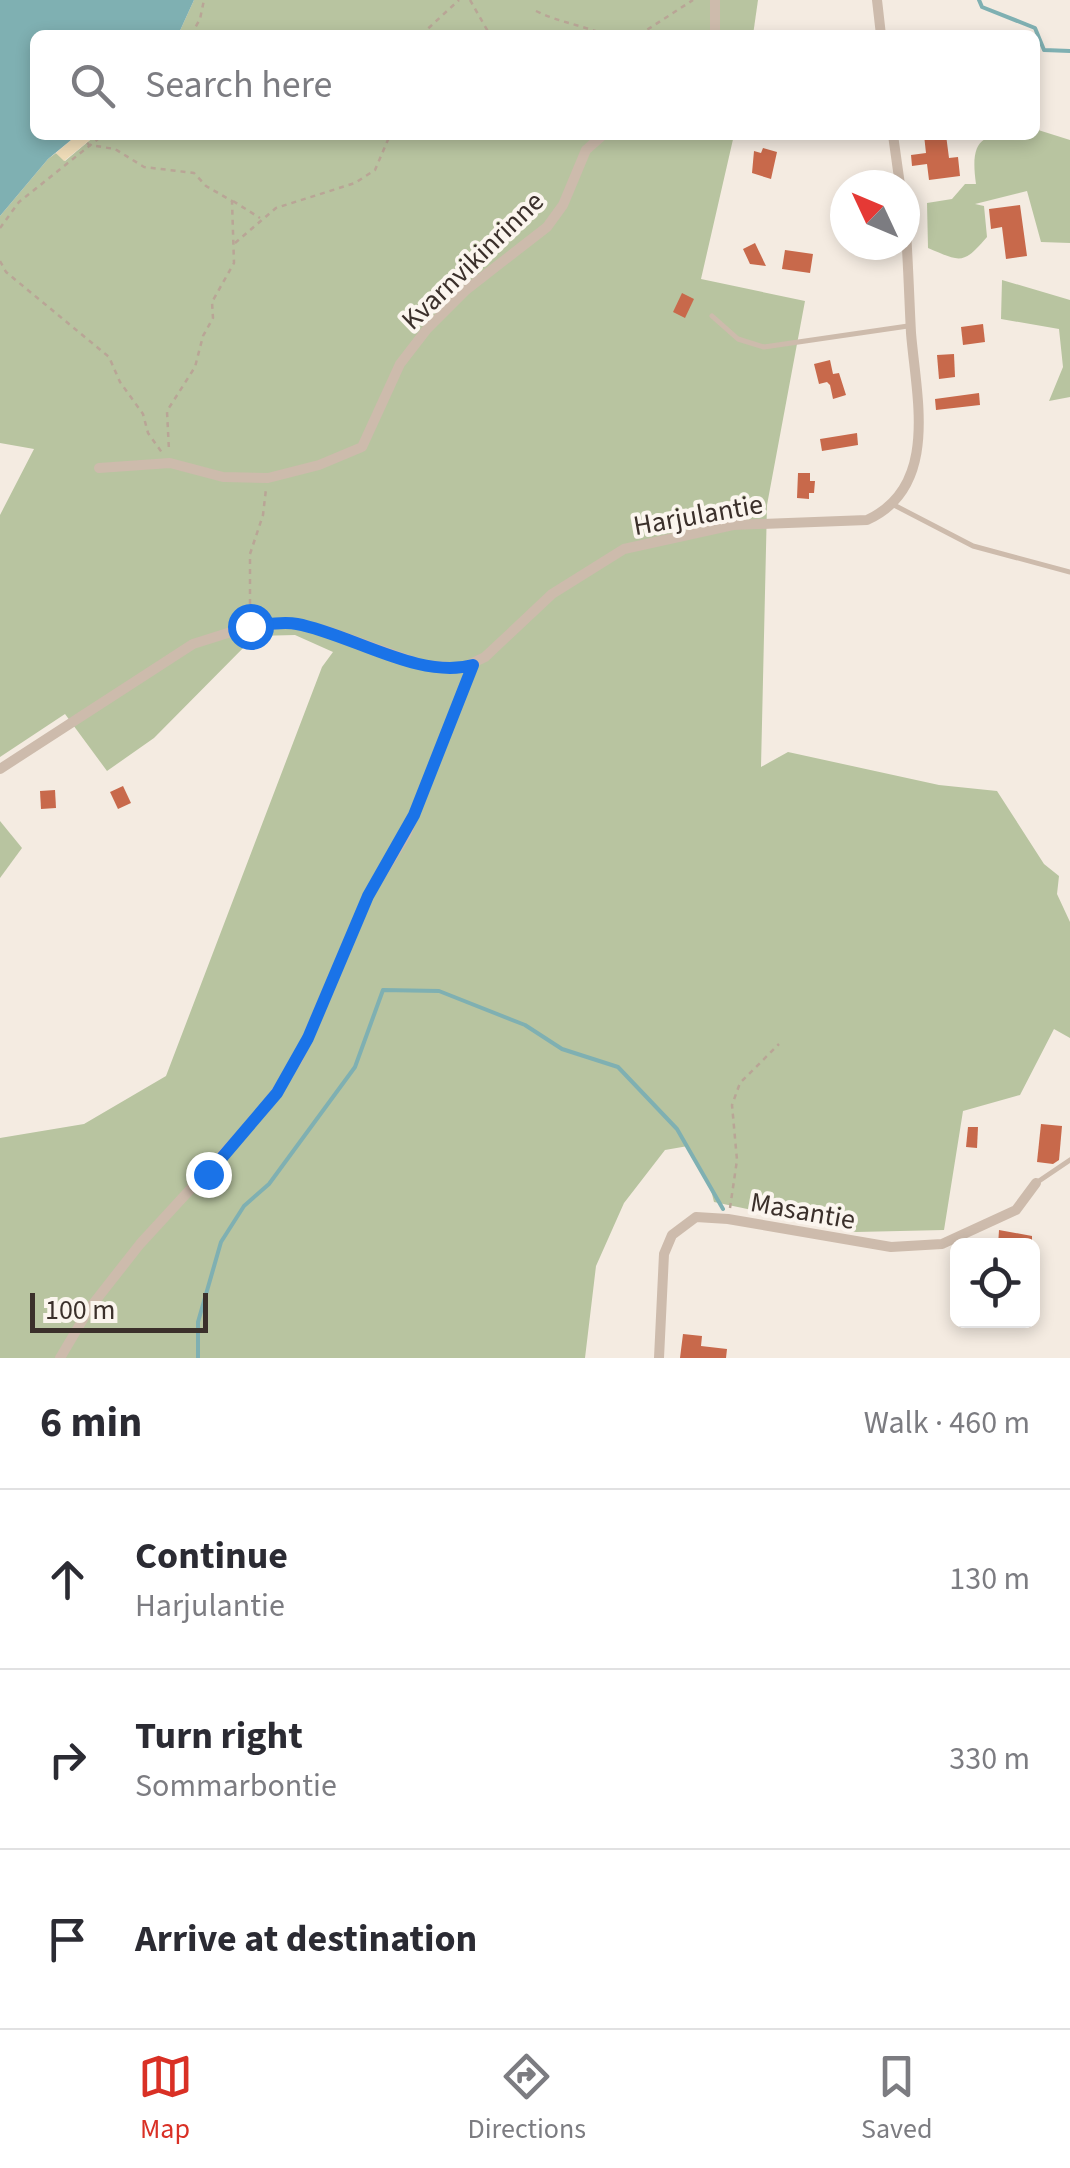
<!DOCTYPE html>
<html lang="en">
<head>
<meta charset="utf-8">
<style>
  body { margin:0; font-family:"Source Sans 3",sans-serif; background:#f2f2f3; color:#2b2b33 }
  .controls { position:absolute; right:30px; bottom:30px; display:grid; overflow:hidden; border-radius:15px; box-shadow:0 5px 15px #0003 }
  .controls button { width:90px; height:90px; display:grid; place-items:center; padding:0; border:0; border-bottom:2px solid #e1e1e2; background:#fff; color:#2b2b33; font:50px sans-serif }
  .compass { position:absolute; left:830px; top:170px; width:90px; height:90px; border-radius:50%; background:#fff; box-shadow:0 5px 15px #0003; rotate:314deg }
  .scale { position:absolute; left:30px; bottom:25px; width:178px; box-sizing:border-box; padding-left:10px; border:5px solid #3b302b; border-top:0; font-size:28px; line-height:35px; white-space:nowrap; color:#3b302b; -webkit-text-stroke:8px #fbf5ee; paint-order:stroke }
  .stop { position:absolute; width:30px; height:30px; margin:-22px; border:8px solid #1a73e8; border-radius:50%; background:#fff }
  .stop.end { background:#1a73e8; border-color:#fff; box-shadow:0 2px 10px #0008 }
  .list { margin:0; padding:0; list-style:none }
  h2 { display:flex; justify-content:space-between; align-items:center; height:130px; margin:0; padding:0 40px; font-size:42px }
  h2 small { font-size:32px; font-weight:400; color:#7c7c81 }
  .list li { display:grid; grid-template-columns:65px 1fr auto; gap:30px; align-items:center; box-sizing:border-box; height:180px; padding:0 40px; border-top:2px solid #e1e1e2 }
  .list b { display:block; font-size:38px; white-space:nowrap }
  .list p { margin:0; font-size:32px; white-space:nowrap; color:#7c7c81 }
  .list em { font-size:32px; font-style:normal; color:#7c7c81 }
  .icon { flex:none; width:55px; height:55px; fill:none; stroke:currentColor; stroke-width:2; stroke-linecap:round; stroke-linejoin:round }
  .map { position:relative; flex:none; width:1070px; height:1358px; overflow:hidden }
  .search { position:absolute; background:#fff; box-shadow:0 5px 15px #0003; left:30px; right:30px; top:30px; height:110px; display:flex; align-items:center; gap:25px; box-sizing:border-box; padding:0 35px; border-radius:15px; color:#7c7c81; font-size:38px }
  .sheet { height:670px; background:#fff }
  nav { display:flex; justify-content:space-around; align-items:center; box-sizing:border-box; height:140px; border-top:2px solid #e1e1e2; background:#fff; font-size:28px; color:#7c7c81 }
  nav a { display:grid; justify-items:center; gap:5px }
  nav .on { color:#d93025 }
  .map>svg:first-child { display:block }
</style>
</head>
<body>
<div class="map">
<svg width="1070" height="1358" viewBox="0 0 1070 1358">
  <rect width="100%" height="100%" fill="#f4ebe1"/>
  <g fill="#b8c4a0">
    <path d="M 194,0 L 758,0 L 753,35 L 178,35 Z"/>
    <path d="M 1035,129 L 1070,140 L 1070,243 L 1041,242 L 1027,191 L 975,204 L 984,206 L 987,237 C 963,265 961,262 928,248 L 927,203 L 952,199 L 965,184 L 976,184 C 968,129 990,135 1035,135 Z"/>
    <path d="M 96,135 L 734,135 L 701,279 L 805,301 L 767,505 L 761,767 L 788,752 L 939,785 L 997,791 L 1044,864 L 1059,876 L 1057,894 L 1070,922 L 1070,1038 L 1054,1029 L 1020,1095 L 963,1111 L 944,1230 L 856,1232 L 714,1202 L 709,1182 L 688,1146 L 665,1150 L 624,1203 L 596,1266 L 585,1358 L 0,1358 L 0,1138 L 84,1124 L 166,1076 L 322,667 L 333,652 L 295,635 L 255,636 L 154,738 L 107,771 L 65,714 L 0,757 L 0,515 L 34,449 L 0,443 L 0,216 L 48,159 L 56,153 L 65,161 Z"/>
    <path d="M 1002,280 L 1070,300 L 1070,397 L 1049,401 L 1063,367 L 1059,329 L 1001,319 Z"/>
    <path d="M 0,821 L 22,848 L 0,878 Z"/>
  </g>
  <path fill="#efdcb8" d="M 77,135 L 96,135 L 64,161 L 56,153 Z"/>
  <path fill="#7fb0b2" d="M 0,0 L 194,0 L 178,35 L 35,35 L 35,135 L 77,135 L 48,159 L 0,216 Z"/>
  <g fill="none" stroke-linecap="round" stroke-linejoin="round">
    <g stroke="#7fb0b2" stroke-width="4">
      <path d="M 979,0 L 982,7 L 1035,28 L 1044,50 L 1070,51"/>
      <path d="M 198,1358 L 198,1322 L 221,1242 L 244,1206 L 269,1184 L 355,1067 L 383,990 L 439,991 L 525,1025 L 562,1049 L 618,1067 L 677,1129 L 723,1209"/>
    </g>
  </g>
  <g fill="#c8694b">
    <path d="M 924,135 L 946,135 L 949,158 L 958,157 L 960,176 L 929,180 L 927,164 L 912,166 L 911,155 L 926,153 Z"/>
    <path d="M 763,148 L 777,152 L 771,179 L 752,173 L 754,151 L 761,153 Z"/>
    <path d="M 1020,205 L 1027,256 L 1006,259 L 1002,227 L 991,229 L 989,209 Z"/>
    <path d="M 755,243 L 766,266 L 750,264 L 743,249 Z"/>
    <path d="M 785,250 L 813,254 L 810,273 L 782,269 Z"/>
    <path d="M 682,293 L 694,299 L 685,318 L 673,312 Z"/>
    <path d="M 983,324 L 985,342 L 963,345 L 961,327 Z"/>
    <path d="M 954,354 L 955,377 L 939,379 L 937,355 Z"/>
    <path d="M 830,360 L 833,374 L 839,373 L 846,395 L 833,399 L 830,385 L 827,382 L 819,384 L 814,364 Z"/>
    <path d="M 979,393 L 980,405 L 936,410 L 935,399 Z"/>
    <path d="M 857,433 L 858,445 L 822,451 L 820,439 Z"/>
    <path d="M 798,473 L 810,473 L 810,481 L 815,481 L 814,493 L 809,493 L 809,499 L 797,498 Z"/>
    <path d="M 123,786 L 131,803 L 118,809 L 110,792 Z"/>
    <path d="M 55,790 L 56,808 L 41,809 L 40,791 Z"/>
    <path d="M 1041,1124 L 1062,1126 L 1059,1160 L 1053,1164 L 1037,1162 Z"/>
    <path d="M 968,1127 L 978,1127 L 977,1148 L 966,1147 Z"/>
    <path d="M 999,1230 L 1032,1236 L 1032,1246 L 998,1246 Z"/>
    <path d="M 683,1334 L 702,1336 L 701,1346 L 727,1349 L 726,1358 L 680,1358 Z"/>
  </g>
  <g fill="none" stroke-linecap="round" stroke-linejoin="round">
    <g stroke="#b9a596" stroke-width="2.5" stroke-dasharray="5 5" stroke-linecap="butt">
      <path d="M 470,0 L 490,35"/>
      <path d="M 536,11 C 558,22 582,25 605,35"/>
      <path d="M 191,35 L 200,19 L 204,0"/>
      <path d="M 421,35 L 459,0"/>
      <path d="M 639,35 L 693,0"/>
      <path d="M 81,135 L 89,145 L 115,149 L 144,167 L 194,173 L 206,186 L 232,201 L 234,263 L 212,302 L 213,318 L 203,336 L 195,367 L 167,411 L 169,451"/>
      <path d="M 233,201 L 260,218"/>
      <path d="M 0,228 L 19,202 L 103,135"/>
      <path d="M 235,243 L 276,208 L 355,183 L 375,170 L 390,135"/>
      <path d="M 0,261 L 6,272 L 109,357 L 120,382 L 143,414 L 148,433 L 163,454"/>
      <path d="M 250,614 L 250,554 L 263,515 L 266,489"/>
      <path d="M 730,1208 L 737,1160 L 732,1105 L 740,1083 L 779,1044"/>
    </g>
    <g stroke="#cdbbac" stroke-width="5">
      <path d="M 712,316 L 738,339 L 764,347 L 908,326"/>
      <path d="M 892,504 L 973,546 L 1070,572"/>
      <path d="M 1036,1183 L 1070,1160"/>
    </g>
    <g stroke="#cdbbac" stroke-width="10">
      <path d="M 877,0 L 881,35"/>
      <path d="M 715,35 L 715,0"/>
      <path d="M 893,135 L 900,185"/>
      <path d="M 99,468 L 170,463 L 223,477 L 268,478 L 319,465 L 362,447 L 400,364 L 427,329 L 466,290 L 547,227 L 563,205 L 586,150 L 603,135"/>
      <path d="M 0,769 L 193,644 L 250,626 L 292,623 L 327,631 L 423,665 L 462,668 L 485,657 L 552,594 L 624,549 L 733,525 L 867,520 C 940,487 916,396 911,333 C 909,295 908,256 905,218"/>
      <path d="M 60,1358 L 89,1309 L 140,1244 L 266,1107 L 298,1059 L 368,896 L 406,835 L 473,665"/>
      <path d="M 659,1358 L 664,1254 L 672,1235 L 696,1217 L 728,1219 L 891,1247 L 942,1244 L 1016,1210 L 1036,1183"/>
    </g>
  </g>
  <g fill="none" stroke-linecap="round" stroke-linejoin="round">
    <path stroke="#1a73e8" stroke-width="12" d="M 208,1174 L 277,1093 L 308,1038 L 368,896 L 414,815 L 473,665 C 419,680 351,634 297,624 C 282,621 265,625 250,626"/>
  </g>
  <g text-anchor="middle" stroke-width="8" stroke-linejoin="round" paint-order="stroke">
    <g font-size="28" fill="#3b302b" stroke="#fbf5ee">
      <text transform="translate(472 260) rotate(-44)" y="10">Kvarnvikinrinne</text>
      <text transform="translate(698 514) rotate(-10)" y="10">Harjulantie</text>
      <text transform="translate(803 1210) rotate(10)" y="10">Masantie</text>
    </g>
  </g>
</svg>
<div class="controls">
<button><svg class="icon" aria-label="locate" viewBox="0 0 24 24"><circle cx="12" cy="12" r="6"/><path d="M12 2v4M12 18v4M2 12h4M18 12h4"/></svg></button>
</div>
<svg class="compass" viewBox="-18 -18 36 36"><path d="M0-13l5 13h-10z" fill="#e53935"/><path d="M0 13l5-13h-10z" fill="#7c7c81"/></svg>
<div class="scale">100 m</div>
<div class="stop" style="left:250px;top:626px"></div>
<div class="stop end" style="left:208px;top:1174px"></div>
<div class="search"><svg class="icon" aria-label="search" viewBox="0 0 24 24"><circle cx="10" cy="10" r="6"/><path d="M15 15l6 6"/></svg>Search here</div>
</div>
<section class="sheet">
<h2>6 min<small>Walk · 460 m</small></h2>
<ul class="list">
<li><svg class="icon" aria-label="ahead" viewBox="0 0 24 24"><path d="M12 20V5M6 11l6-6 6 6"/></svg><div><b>Continue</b><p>Harjulantie</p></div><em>130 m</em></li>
<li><svg class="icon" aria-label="right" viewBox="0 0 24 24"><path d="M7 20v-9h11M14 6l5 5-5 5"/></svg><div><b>Turn right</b><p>Sommarbontie</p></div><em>330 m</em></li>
<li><svg class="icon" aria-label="arrive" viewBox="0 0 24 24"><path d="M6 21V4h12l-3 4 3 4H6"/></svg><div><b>Arrive at destination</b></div></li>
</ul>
</section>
<nav>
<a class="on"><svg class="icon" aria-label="map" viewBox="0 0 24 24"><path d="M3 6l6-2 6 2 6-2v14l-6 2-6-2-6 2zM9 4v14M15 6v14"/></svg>Map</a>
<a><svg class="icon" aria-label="directions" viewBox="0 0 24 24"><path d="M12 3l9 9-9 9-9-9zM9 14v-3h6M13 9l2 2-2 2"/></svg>Directions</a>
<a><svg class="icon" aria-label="saved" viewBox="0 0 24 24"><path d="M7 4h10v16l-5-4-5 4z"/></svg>Saved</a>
</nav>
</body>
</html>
